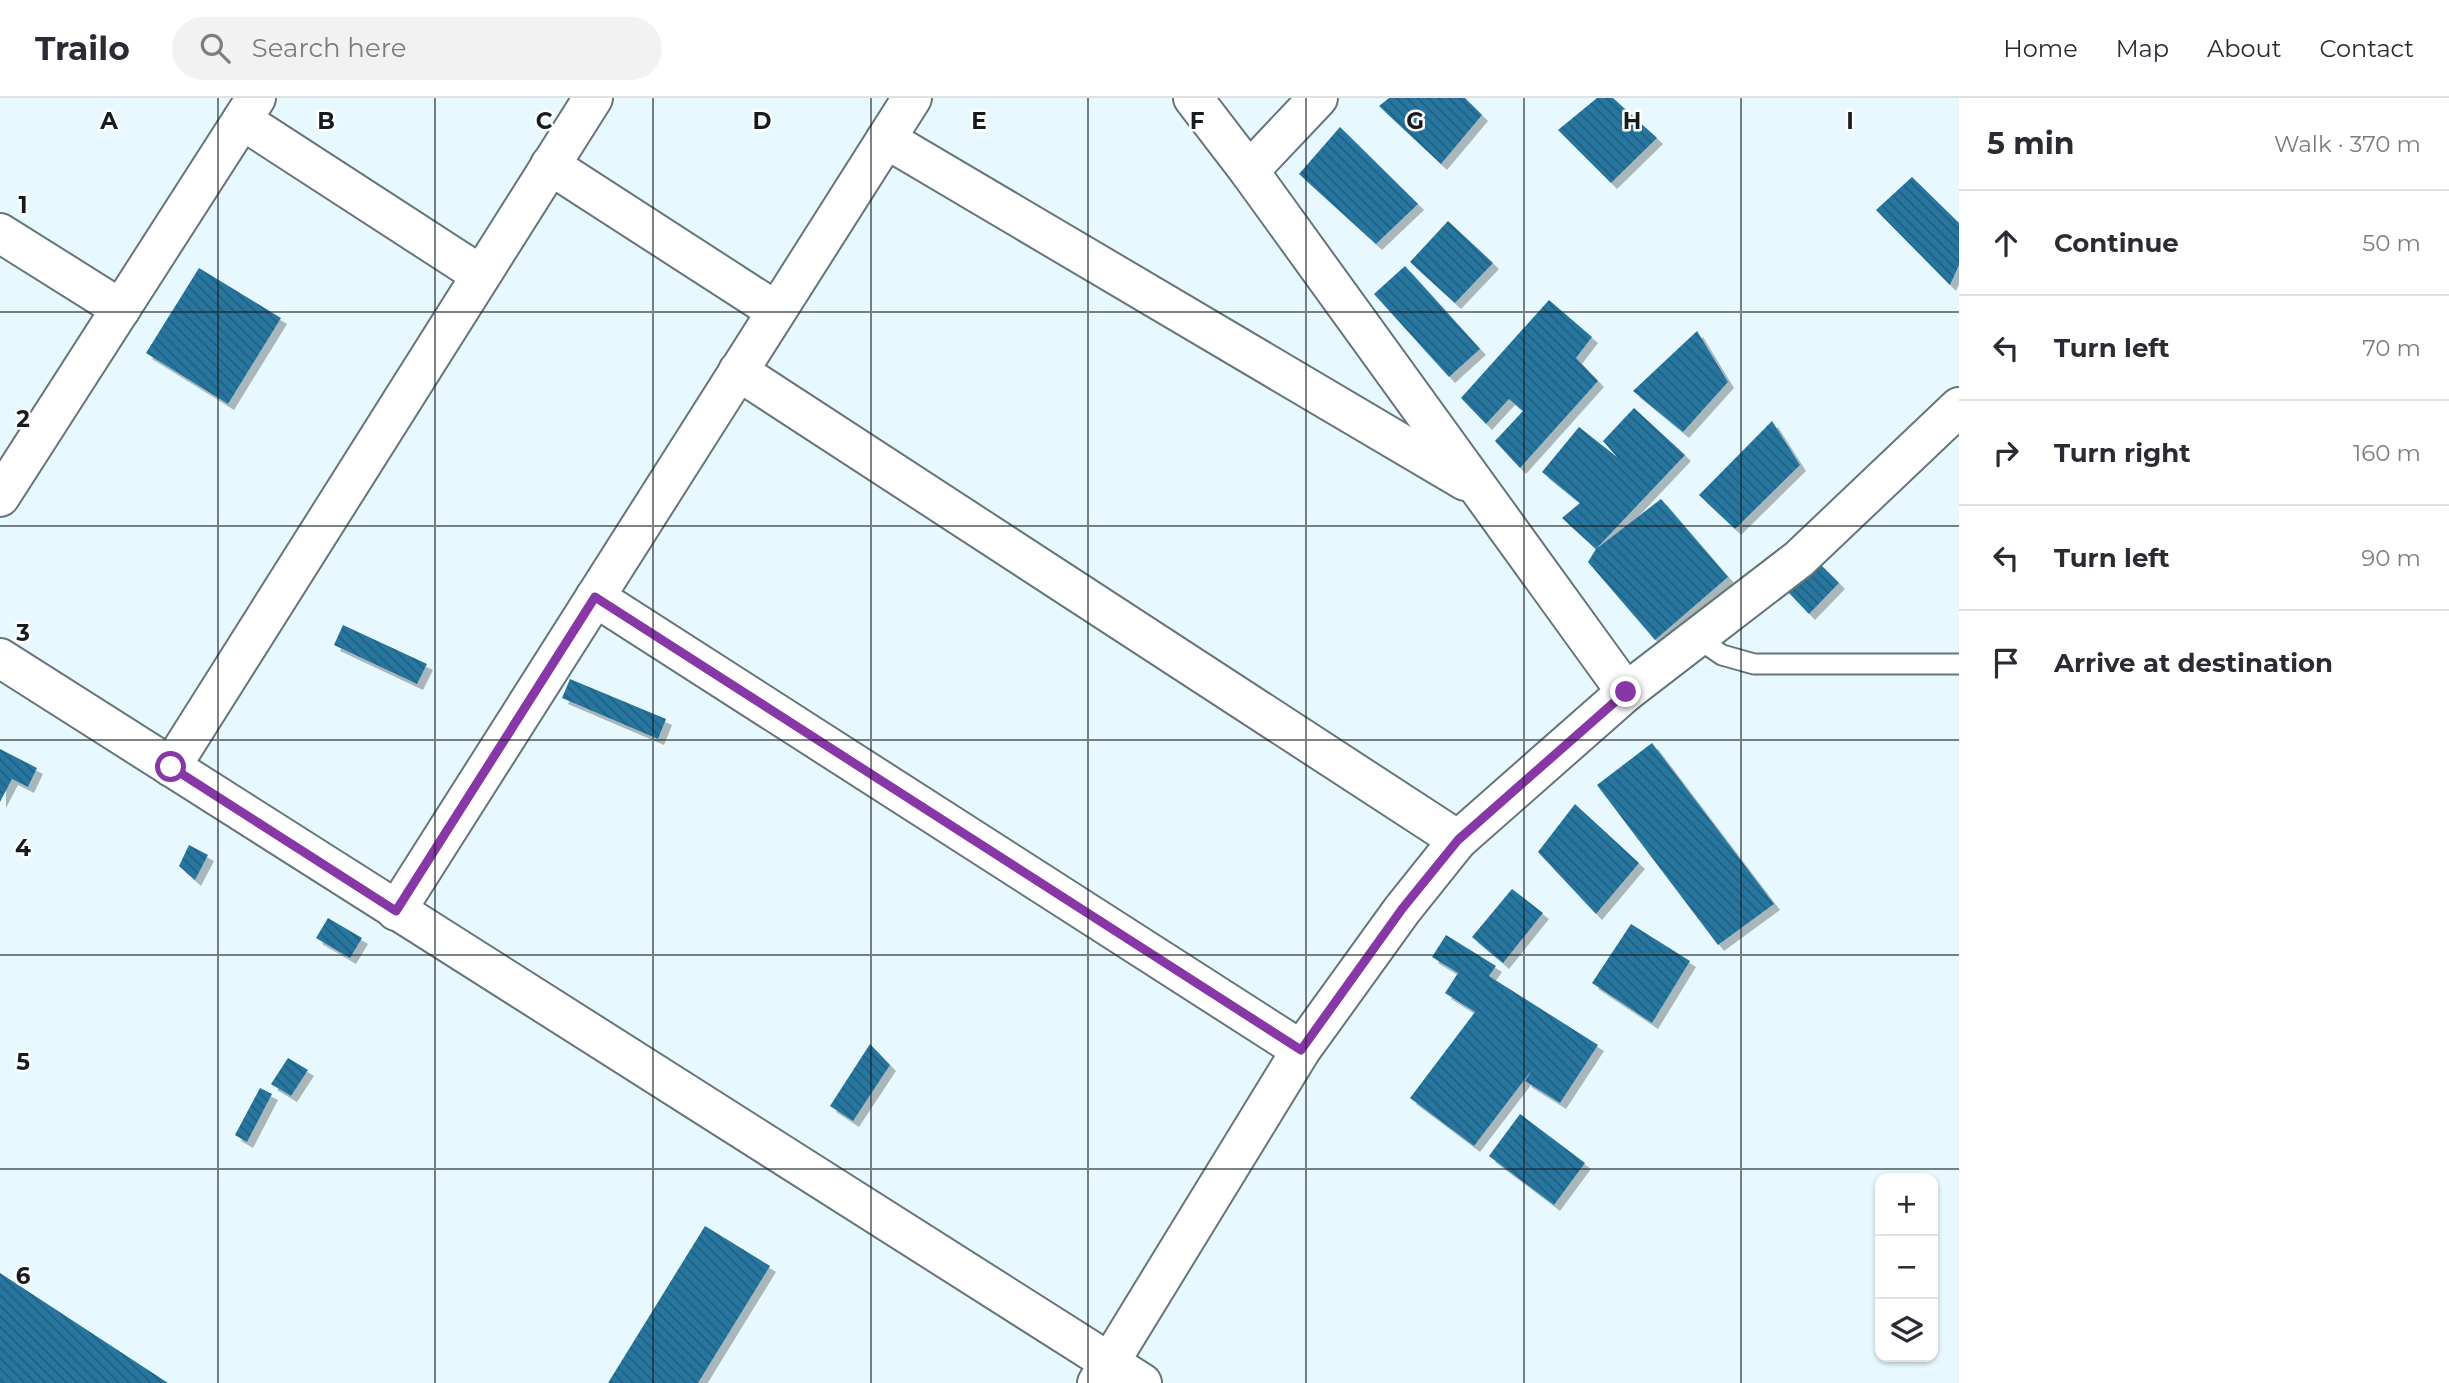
<!DOCTYPE html>
<html lang="en">
<head>
<meta charset="utf-8">
<style>
  body { margin:0; font-family:Montserrat,sans-serif; background:#f2f2f3; color:#2b2b33 }
  .controls { position:absolute; right:21px; bottom:21px; display:grid; overflow:hidden; border-radius:14px; box-shadow:0 2px 5px #0004 }
  .controls button { width:63px; height:63px; display:grid; place-items:center; padding:0; border:0; border-bottom:2px solid #e1e1e2; background:#fff; color:#2b2b33; font:35px sans-serif }
  .stop { position:absolute; width:21px; height:21px; margin:-16px; border:5px solid #8837a6; border-radius:50%; background:#fff }
  .stop.end { background:#8837a6; border-color:#fff; box-shadow:0 2px 7px #0008 }
  .list { margin:0; padding:0; list-style:none }
  h2 { display:flex; justify-content:space-between; align-items:center; height:91px; margin:0; padding:0 28px; font-size:30px }
  h2 small { font-size:23px; font-weight:400; color:#7c7c81 }
  .list li { display:grid; grid-template-columns:46px 1fr auto; gap:21px; align-items:center; box-sizing:border-box; height:105px; padding:0 28px; border-top:2px solid #e1e1e2 }
  .list b { display:block; font-size:26px; white-space:nowrap }
  .list em { font-size:23px; font-style:normal; color:#7c7c81 }
  .icon { flex:none; width:38px; height:38px; fill:none; stroke:currentColor; stroke-width:2; stroke-linecap:round; stroke-linejoin:round }
  .map { position:relative; flex:none; width:1959px; height:1285px; overflow:hidden }
  header { display:flex; align-items:center; gap:42px; box-sizing:border-box; height:98px; padding:0 35px; background:#fff; border-bottom:2px solid #e1e1e2 }
  header strong { font-size:33px }
  nav { display:flex; gap:38px; margin-inline-start:auto; font-size:24px }
  .search { width:490px; height:63px; background:#f2f2f3; display:flex; align-items:center; gap:18px; box-sizing:border-box; padding:0 24px; border-radius:38px; color:#7c7c81; font-size:26px }
  main { display:flex }
  aside { flex:1; background:#fff }
  .map>svg:first-child { display:block }
</style>
</head>
<body>
<header>
<strong>Trailo</strong>
<div class="search"><svg class="icon" aria-label="search" viewBox="0 0 24 24"><circle cx="10" cy="10" r="6"/><path d="M15 15l6 6"/></svg>Search here</div>
<nav><a>Home</a><a>Map</a><a>About</a><a>Contact</a></nav>
</header>
<main>
<div class="map">
<svg width="1959" height="1285" viewBox="0 0 1959 1285">
  <defs>
    <pattern id="building-back-hatch" width="6" height="6" patternUnits="userSpaceOnUse" patternTransform="scale(1.75)"><rect width="6" height="6" fill="#28769f"/><path d="M-1 5l2 2M0 0l6 6M5-1l2 2" fill="none" stroke="#216081"/></pattern>
    <filter id="shadow"><feDropShadow dx="6" dy="6" stdDeviation="0" flood-color="#0004"/></filter>
  </defs>
  <rect width="100%" height="100%" fill="#e7f9fe"/>
  <g fill="url(#building-back-hatch)" filter="url(#shadow)">
    <path d="M 1389,0 L 1465,0 L 1482,17 L 1441,66 L 1379,8 Z"/>
    <path d="M 1597,0 L 1613,0 L 1657,40 L 1611,85 L 1558,32 Z"/>
    <path d="M 1340,29 L 1418,106 L 1376,146 L 1299,76 Z"/>
    <path d="M 1912,79 L 1959,125 L 1959,167 L 1950,187 L 1876,112 Z"/>
    <path d="M 1448,123 L 1493,165 L 1455,205 L 1410,164 Z"/>
    <path d="M 1405,168 L 1480,251 L 1449,279 L 1374,196 Z"/>
    <path d="M 199,170 L 281,220 L 228,306 L 146,255 Z"/>
    <path d="M 1549,202 L 1592,239 L 1576,260 L 1598,283 L 1520,370 L 1495,343 L 1523,313 L 1509,301 L 1486,326 L 1461,300 Z"/>
    <path d="M 1697,233 L 1728,284 L 1683,334 L 1633,293 Z"/>
    <path d="M 1634,310 L 1685,357 L 1596,451 L 1661,401 L 1728,479 L 1655,542 L 1588,464 L 1596,451 L 1562,420 L 1580,405 L 1542,374 L 1579,329 L 1617,359 L 1603,343 Z"/>
    <path d="M 1772,323 L 1800,367 L 1735,431 L 1699,397 Z"/>
    <path d="M 1818,464 L 1839,485 L 1809,516 L 1788,494 Z"/>
    <path d="M 343,527 L 427,566 L 417,586 L 334,547 Z"/>
    <path d="M 570,581 L 666,621 L 658,641 L 562,600 Z"/>
    <path d="M 1652,645 L 1774,806 L 1718,847 L 1597,687 Z"/>
    <path d="M 0,651 L 37,670 L 28,689 L 12,681 L 0,704 Z"/>
    <path d="M 1575,706 L 1639,765 L 1596,816 L 1538,754 Z"/>
    <path d="M 189,747 L 208,757 L 195,782 L 179,768 Z"/>
    <path d="M 1512,791 L 1543,815 L 1503,865 L 1472,839 Z"/>
    <path d="M 328,820 L 362,840 L 350,860 L 316,840 Z"/>
    <path d="M 1631,826 L 1690,863 L 1652,925 L 1592,885 Z"/>
    <path d="M 1446,837 L 1496,868 L 1489,878 L 1598,947 L 1560,1005 L 1525,983 L 1532,972 L 1474,1048 L 1410,1000 L 1475,914 L 1445,895 L 1458,875 L 1432,859 Z"/>
    <path d="M 870,946 L 890,967 L 853,1023 L 830,1008 Z"/>
    <path d="M 288,960 L 308,972 L 291,998 L 271,986 Z"/>
    <path d="M 260,990 L 272,996 L 247,1044 L 235,1037 Z"/>
    <path d="M 1520,1016 L 1585,1065 L 1554,1107 L 1489,1058 Z"/>
    <path d="M 705,1128 L 770,1168 L 698,1285 L 608,1285 Z"/>
    <path d="M 0,1175 L 168,1285 L 0,1285 Z"/>
  </g>
  <g fill="none" stroke-linecap="round" stroke-linejoin="round">
    <g stroke="#65757a" stroke-width="23">
      <path id="service" d="M 1697,540 L 1722,557 L 1754,566 L 1959,566"/>
    </g>
    <g stroke="#65757a" stroke-width="42">
      <g id="minor">
        <path d="M 1193,0 L 1249,73 L 1626,594"/>
        <path d="M 242,22 L 481,177"/>
        <path d="M 886,41 L 1465,383"/>
        <path d="M 550,67 L 776,213"/>
        <path d="M 1249,73 L 1318,0"/>
        <path d="M 0,135 L 121,211"/>
        <path d="M 738,273 L 1458,742"/>
        <path d="M 0,399 L 256,0"/>
        <path d="M 595,499 L 1301,952"/>
        <path d="M 0,560 L 1142,1285"/>
        <path d="M 171,669 L 593,0"/>
        <path d="M 396,813 L 912,0"/>
        <path d="M 1097,1285 L 1301,952 L 1402,812 L 1458,742 L 1626,594 L 1799,461 L 1959,309"/>
      </g>
    </g>
    <use href="#service" stroke="#fff" stroke-width="19"/>
    <use href="#minor" stroke="#fff" stroke-width="38"/>
  </g>
  <g fill="none" stroke-linecap="round" stroke-linejoin="round">
    <path stroke="#8837a6" stroke-width="9" d="M 171,669 L 396,813 L 595,499 L 1301,952 L 1402,811 L 1458,742 L 1626,594"/>
  </g>
  <path fill="none" stroke="#161c1e" stroke-width="2" stroke-opacity="0.55" d="M 218,0 L 218,1285M 435,0 L 435,1285M 653,0 L 653,1285M 871,0 L 871,1285M 1088,0 L 1088,1285M 1306,0 L 1306,1285M 1524,0 L 1524,1285M 1741,0 L 1741,1285M 0,214 L 1959,214M 0,428 L 1959,428M 0,642 L 1959,642M 0,857 L 1959,857M 0,1071 L 1959,1071"/>
  <g font-size="23" text-anchor="middle" font-weight="bold" fill="#161c1e" stroke="#fff" stroke-width="5" stroke-linejoin="round" paint-order="stroke">
    <text x="109" y="31">A</text>
    <text x="326" y="31">B</text>
    <text x="544" y="31">C</text>
    <text x="762" y="31">D</text>
    <text x="979" y="31">E</text>
    <text x="1197" y="31">F</text>
    <text x="1415" y="31">G</text>
    <text x="1632" y="31">H</text>
    <text x="1850" y="31">I</text>
    <text x="23" y="115">1</text>
    <text x="23" y="329">2</text>
    <text x="23" y="543">3</text>
    <text x="23" y="758">4</text>
    <text x="23" y="972">5</text>
    <text x="23" y="1186">6</text>
  </g>
</svg>
<div class="controls">
<button>+</button>
<button>−</button>
<button><svg class="icon" aria-label="layers" viewBox="0 0 24 24"><path d="M12 4l9 5-9 5-9-5zM3 14l9 5 9-5"/></svg></button>
</div>
<div class="stop" style="left:171px;top:669px"></div>
<div class="stop end" style="left:1626px;top:594px"></div>
</div>
<aside>
<h2>5 min<small>Walk · 370 m</small></h2>
<ul class="list">
<li><svg class="icon" aria-label="ahead" viewBox="0 0 24 24"><path d="M12 20V5M6 11l6-6 6 6"/></svg><div><b>Continue</b></div><em>50 m</em></li>
<li><svg class="icon" aria-label="left" viewBox="0 0 24 24"><path d="M17 20v-9H6M10 6l-5 5 5 5"/></svg><div><b>Turn left</b></div><em>70 m</em></li>
<li><svg class="icon" aria-label="right" viewBox="0 0 24 24"><path d="M7 20v-9h11M14 6l5 5-5 5"/></svg><div><b>Turn right</b></div><em>160 m</em></li>
<li><svg class="icon" aria-label="left" viewBox="0 0 24 24"><path d="M17 20v-9H6M10 6l-5 5 5 5"/></svg><div><b>Turn left</b></div><em>90 m</em></li>
<li><svg class="icon" aria-label="arrive" viewBox="0 0 24 24"><path d="M6 21V4h12l-3 4 3 4H6"/></svg><div><b>Arrive at destination</b></div></li>
</ul>
</aside>
</main>
</body>
</html>
